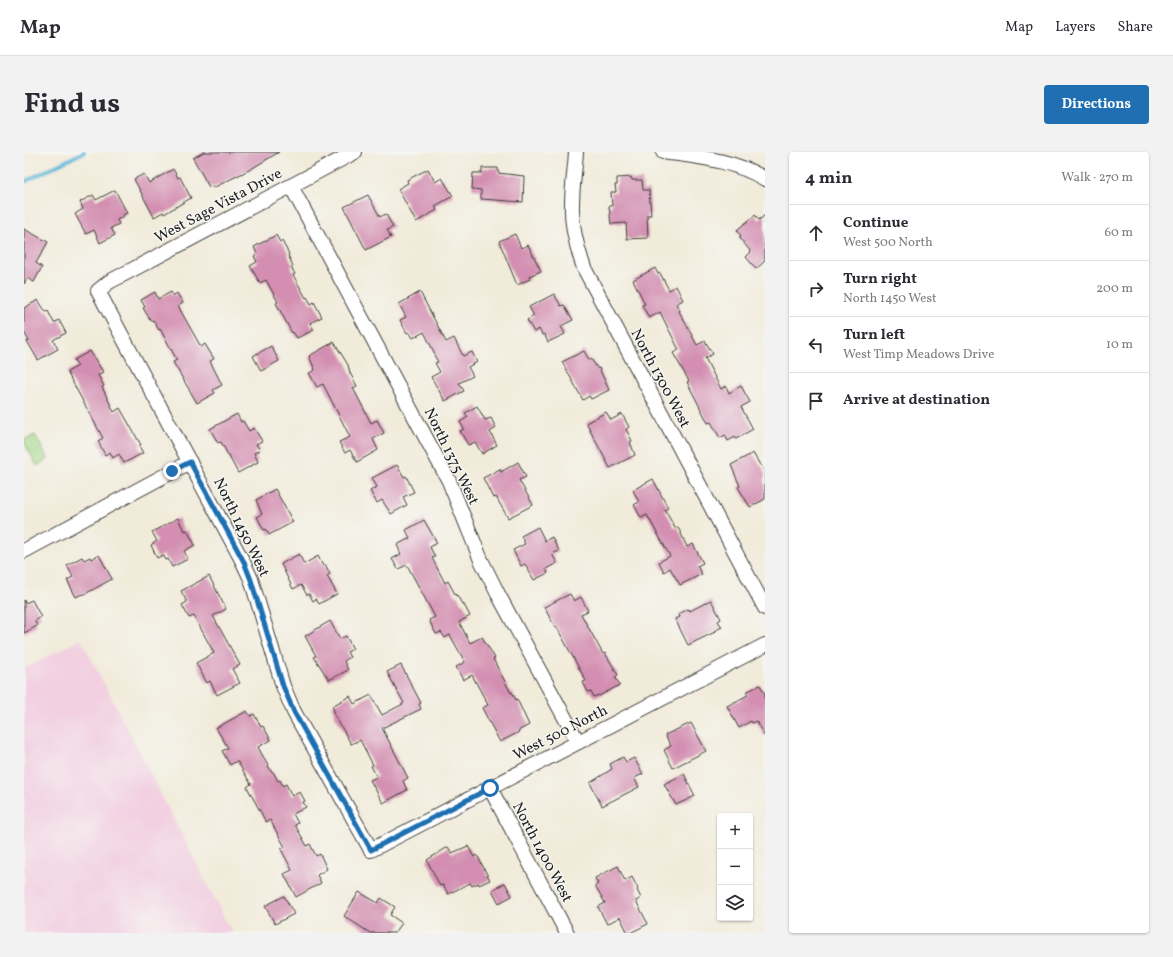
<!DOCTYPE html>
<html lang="en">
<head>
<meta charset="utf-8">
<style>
  body { margin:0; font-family:Vollkorn,serif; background:#f2f2f3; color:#2b2b33 }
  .controls { position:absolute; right:12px; bottom:12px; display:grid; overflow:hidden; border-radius:4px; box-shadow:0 1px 3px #0004 }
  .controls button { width:36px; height:36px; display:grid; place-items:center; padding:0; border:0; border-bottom:1px solid #e1e1e2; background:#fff; color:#2b2b33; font:20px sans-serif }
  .stop { position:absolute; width:12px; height:12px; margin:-9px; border:3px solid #1f6fb2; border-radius:50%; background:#fff }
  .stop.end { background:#1f6fb2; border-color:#fff; box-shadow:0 1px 4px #0008 }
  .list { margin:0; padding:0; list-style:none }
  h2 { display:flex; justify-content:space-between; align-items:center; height:52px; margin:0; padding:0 16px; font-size:17px }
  h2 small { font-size:13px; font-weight:400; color:#7c7c81 }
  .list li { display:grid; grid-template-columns:26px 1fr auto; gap:12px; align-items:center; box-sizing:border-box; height:56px; padding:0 16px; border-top:1px solid #e1e1e2 }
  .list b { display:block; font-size:15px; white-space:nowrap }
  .list p { margin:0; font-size:13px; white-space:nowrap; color:#7c7c81 }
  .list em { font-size:13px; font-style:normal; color:#7c7c81 }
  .icon { flex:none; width:22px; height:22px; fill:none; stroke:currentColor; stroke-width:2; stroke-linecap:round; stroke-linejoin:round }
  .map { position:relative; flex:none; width:741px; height:781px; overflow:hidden; border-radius:4px }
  header { display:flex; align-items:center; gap:24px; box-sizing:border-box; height:56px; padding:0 20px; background:#fff; border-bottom:1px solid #e1e1e2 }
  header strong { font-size:19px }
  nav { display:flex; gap:22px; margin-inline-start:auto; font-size:14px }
  .intro { display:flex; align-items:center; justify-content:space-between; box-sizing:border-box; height:96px; padding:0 24px }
  h1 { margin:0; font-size:28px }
  .button { padding:10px 18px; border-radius:4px; background:#1f6fb2; color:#fff; font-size:14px; font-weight:700 }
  main { display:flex; gap:24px; padding:0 24px }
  aside { flex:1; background:#fff; border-radius:4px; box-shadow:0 1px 3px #0004 }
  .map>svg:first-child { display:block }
</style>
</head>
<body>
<header>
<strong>Map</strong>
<nav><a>Map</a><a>Layers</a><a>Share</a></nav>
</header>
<div class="intro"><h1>Find us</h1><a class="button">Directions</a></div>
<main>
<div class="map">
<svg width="741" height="781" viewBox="0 0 741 781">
  <rect width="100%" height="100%" fill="#f6f6f2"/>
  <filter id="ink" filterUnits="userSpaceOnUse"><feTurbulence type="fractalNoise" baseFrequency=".025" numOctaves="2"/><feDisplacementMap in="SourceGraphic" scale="8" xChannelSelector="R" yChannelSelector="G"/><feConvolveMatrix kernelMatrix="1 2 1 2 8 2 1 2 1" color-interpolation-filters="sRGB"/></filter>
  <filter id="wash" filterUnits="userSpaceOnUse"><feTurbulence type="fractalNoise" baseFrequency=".012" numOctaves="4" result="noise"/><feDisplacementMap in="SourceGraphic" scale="16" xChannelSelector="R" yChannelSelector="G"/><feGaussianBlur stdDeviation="0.9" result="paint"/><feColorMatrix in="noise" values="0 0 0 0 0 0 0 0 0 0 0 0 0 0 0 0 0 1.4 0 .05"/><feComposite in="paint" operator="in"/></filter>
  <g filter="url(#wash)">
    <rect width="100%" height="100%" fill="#f1ebda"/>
    <path fill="#f2cfe1" d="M 57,487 L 208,781 L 0,781 L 0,517 Z"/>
    <path fill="#a1d585" stroke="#5e7850" d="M 11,283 L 24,307 L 13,314 L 0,290 L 0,288 Z"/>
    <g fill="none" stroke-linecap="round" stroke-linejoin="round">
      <path stroke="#5ab5d8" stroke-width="4" d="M 0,30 L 60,0"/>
    </g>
    <g id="blocks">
      <g fill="#d38eb1">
        <path d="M 180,0 L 255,0 L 227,17 L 189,36 L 187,34 L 185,35 L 169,6 Z"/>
        <path d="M 458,16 L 474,16 L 474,21 L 500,24 L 499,50 L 457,47 L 457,38 L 448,37 L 449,21 L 458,21 Z"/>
        <path d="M 149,17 L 154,26 L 156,25 L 167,46 L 140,62 L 139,60 L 130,65 L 110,27 L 120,22 L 125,31 Z"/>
        <path d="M 404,17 L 411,30 L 418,26 L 429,44 L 411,54 L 413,58 L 392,70 L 374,37 L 384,31 L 383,28 Z"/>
        <path d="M 607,25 L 608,28 L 618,28 L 619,38 L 625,38 L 627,63 L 623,63 L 624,86 L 603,87 L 602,71 L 587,72 L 585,54 L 588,54 L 587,40 L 592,40 L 591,33 L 593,33 L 593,26 Z"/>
        <path d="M 91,38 L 103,61 L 99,63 L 100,64 L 93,68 L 95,72 L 87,76 L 91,83 L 76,91 L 70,78 L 62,82 L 51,62 L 59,57 L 56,50 L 69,43 L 72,48 Z"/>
        <path d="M 344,43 L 356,65 L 362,62 L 369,75 L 363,78 L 367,85 L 342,98 L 320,55 Z"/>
        <path d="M 731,63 L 735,68 L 741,63 L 741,109 L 732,117 L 722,105 L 727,100 L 715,85 L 717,84 L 713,78 Z"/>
        <path d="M 0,77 L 24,90 L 12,111 L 18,115 L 10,130 L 3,126 L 0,132 Z"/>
        <path d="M 491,82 L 497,96 L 504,93 L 517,119 L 505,124 L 506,127 L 493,133 L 475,89 Z"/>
        <path d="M 252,83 L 256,90 L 258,89 L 265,102 L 264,103 L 269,114 L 267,115 L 271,122 L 269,123 L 282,146 L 283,145 L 287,152 L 290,150 L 298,165 L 286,171 L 290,178 L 273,186 L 269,180 L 268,181 L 252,151 L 254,150 L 242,128 L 236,131 L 226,114 L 233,110 L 230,104 L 233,102 L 230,95 Z"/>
        <path d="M 631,116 L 634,122 L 636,121 L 645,138 L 652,134 L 659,148 L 652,152 L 656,159 L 655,159 L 673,193 L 681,189 L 689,202 L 681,206 L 697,237 L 702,234 L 705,241 L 717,234 L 726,250 L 717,255 L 729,277 L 712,287 L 711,285 L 704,289 L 701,283 L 696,286 L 687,270 L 684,271 L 663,230 L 665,229 L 649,201 L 655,198 L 636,160 L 625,166 L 618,153 L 621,152 L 609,128 Z"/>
        <path d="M 131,140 L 134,147 L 147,140 L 149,144 L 153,141 L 159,151 L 154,154 L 177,195 L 181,192 L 190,207 L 186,209 L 198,233 L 189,238 L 191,241 L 173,251 L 149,210 L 153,208 L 136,177 L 135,178 L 129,168 L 127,169 L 119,156 L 121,155 L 117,148 Z"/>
        <path d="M 396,140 L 422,190 L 430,186 L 439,204 L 448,200 L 453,210 L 444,215 L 449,224 L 435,231 L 440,239 L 421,249 L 407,225 L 416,220 L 411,211 L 414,210 L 410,203 L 411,202 L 400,180 L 389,186 L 385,180 L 383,181 L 376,168 L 382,165 L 375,152 Z"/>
        <path d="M 530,142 L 537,154 L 540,153 L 549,168 L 537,174 L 541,182 L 524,190 L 520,182 L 518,183 L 515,177 L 510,180 L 503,168 L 510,164 L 505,155 Z"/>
        <path d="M 14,148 L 22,160 L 24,159 L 30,171 L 35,168 L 42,181 L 29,188 L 34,197 L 14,208 L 3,189 L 5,189 L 0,180 L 0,156 Z"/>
        <path d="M 310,190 L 324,213 L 326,221 L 333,234 L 329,236 L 347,271 L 353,268 L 360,281 L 349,287 L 354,298 L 333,310 L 326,298 L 321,301 L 315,290 L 326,285 L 299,232 L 293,235 L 285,221 L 291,218 L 285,204 Z"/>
        <path d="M 247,194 L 255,209 L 237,219 L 229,204 Z"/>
        <path d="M 66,199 L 79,220 L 74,223 L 80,234 L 78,235 L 90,260 L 96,256 L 117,293 L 115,294 L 119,301 L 100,311 L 95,302 L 89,306 L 86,300 L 81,303 L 74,289 L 79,286 L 43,220 L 54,214 L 50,208 Z"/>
        <path d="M 560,199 L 565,208 L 567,207 L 574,217 L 575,216 L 585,238 L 567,247 L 565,244 L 559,248 L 538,210 Z"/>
        <path d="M 453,254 L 461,268 L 467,266 L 472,276 L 466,280 L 473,293 L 458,302 L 451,290 L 444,293 L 436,279 L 440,277 L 436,270 L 444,265 L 441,261 Z"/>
        <path d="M 582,260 L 587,268 L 598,262 L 605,275 L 602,277 L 608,289 L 606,290 L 611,303 L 586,316 L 562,271 Z"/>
        <path d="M 213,262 L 217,270 L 219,269 L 225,279 L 230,276 L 238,289 L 232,292 L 236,298 L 230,301 L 234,310 L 214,321 L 197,290 L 194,291 L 186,277 Z"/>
        <path d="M 729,301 L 736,313 L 737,313 L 741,320 L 741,347 L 726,355 L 714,335 L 716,334 L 707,313 Z"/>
        <path d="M 494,310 L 502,325 L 495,328 L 509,353 L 484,366 L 472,345 L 469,346 L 459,326 L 476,317 L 477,320 Z"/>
        <path d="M 373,313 L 380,325 L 382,324 L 390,340 L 379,345 L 383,353 L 367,362 L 358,348 L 353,351 L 346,339 L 353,335 L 348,326 Z"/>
        <path d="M 629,327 L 644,356 L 641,358 L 651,376 L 654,375 L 663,395 L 669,392 L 679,411 L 673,414 L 678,422 L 656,433 L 646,416 L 640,420 L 635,410 L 646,404 L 623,363 L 617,366 L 610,353 L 615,350 L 609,338 Z"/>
        <path d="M 251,337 L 269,370 L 245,383 L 242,377 L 240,378 L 233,365 L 238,362 L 232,348 Z"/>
        <path d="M 154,366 L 160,379 L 163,378 L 171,393 L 160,399 L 164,407 L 148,415 L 144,407 L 142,408 L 139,403 L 133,406 L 127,393 L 133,389 L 128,380 Z"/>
        <path d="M 400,368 L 413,391 L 406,395 L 411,405 L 408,406 L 421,431 L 424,429 L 432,444 L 433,443 L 438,452 L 439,451 L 446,464 L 435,470 L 446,491 L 458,485 L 471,506 L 469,507 L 487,541 L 488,540 L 492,548 L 493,547 L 505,573 L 494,579 L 495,580 L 476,590 L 458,556 L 464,553 L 448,523 L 439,528 L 432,515 L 441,510 L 426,483 L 421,486 L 417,480 L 412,482 L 405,468 L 411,465 L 383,413 L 374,417 L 368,407 L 377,402 L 373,393 L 386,386 L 382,378 Z"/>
        <path d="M 514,375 L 521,389 L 528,385 L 535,399 L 528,402 L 533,411 L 522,417 L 524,421 L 510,428 L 501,412 L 497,414 L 489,398 L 501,392 L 497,384 Z"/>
        <path d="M 275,402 L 280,412 L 294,404 L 299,414 L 301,412 L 306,422 L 303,424 L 313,442 L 295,452 L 292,447 L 289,449 L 285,442 L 283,443 L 277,433 L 269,437 L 257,412 Z"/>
        <path d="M 75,403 L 88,427 L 59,443 L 58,442 L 52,445 L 43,428 L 49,425 L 43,413 L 58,405 L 60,408 L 66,405 L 67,407 Z"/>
        <path d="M 185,424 L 202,457 L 189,464 L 216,513 L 208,517 L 216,531 L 193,543 L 186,529 L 183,531 L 172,511 L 190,501 L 170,464 L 165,466 L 158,453 L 163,450 L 157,439 Z"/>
        <path d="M 546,442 L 550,449 L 557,445 L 564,459 L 557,462 L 579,502 L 581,501 L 594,523 L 591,525 L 596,533 L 575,544 L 574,543 L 570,545 L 567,539 L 564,540 L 559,530 L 562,529 L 532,474 L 531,475 L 520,455 Z"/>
        <path d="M 0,448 L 1,451 L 8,448 L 17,465 L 11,469 L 13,474 L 0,481 Z"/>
        <path d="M 687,448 L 697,467 L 694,469 L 698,475 L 690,479 L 691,480 L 664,493 L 651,467 L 656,465 L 655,462 L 664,457 L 666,459 Z"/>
        <path d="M 306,469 L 316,487 L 322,484 L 329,497 L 323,500 L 326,505 L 320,509 L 324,518 L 305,528 L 290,505 L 292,504 L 281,484 Z"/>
        <path d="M 377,513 L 397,551 L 395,552 L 397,557 L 358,576 L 384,626 L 379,629 L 383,638 L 359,651 L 346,628 L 353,625 L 347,614 L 349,613 L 336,588 L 327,592 L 310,562 L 311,561 L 308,554 L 326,544 L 330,552 L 347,543 L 358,563 L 379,552 L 380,551 L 363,520 Z"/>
        <path d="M 736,533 L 741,542 L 741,585 L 732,569 L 728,571 L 727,569 L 715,576 L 703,554 L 724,543 L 722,540 Z"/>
        <path d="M 223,559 L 226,564 L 230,562 L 237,575 L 239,574 L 247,588 L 234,595 L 248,621 L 249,620 L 254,629 L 256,628 L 259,634 L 262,632 L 268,644 L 276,640 L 281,649 L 279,650 L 282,655 L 269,662 L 274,671 L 271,673 L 283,694 L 286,692 L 292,704 L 296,702 L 303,717 L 293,723 L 297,731 L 272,745 L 260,722 L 268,718 L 257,697 L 261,695 L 246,668 L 242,670 L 223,635 L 227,632 L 213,609 L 206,613 L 198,599 L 204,596 L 192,576 Z"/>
        <path d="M 667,571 L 682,599 L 649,616 L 640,598 L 647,594 L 641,583 Z"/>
        <path d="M 599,605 L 602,610 L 610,606 L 619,622 L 610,626 L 615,635 L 578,654 L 566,631 L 588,617 L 586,612 Z"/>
        <path d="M 660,622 L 671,644 L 652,653 L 640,632 Z"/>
        <path d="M 444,694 L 450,705 L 453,703 L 466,728 L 455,733 L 454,731 L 448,734 L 446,731 L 424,742 L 419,733 L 416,734 L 403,708 L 424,695 L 428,701 Z"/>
        <path d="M 594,714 L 601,729 L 608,725 L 614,737 L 613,738 L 617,746 L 612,749 L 624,772 L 606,781 L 604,781 L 596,765 L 583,772 L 574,755 L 581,751 L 571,733 L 574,732 L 571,726 Z"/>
        <path d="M 481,731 L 488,744 L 475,751 L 468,738 Z"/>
        <path d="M 335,740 L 354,751 L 357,746 L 371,755 L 366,763 L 378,771 L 371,781 L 346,781 L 320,764 Z"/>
        <path d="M 260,744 L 270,762 L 251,772 L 241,754 Z"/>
      </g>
    </g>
  </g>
  <g filter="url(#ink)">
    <use href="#blocks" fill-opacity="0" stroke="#3c3b38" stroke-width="1"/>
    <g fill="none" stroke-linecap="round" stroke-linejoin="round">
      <g stroke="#3c3b38" stroke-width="16">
        <g id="street">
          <path d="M 331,0 L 85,130 L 74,139 L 219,410 L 227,427 L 259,534 L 270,560 L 347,698 L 741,493"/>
          <path d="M 552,0 C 551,17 548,35 548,53 C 547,74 553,96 560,116 L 741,456"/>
          <path d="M 639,0 C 674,5 710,8 741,27"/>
          <path d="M 267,34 L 425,329 L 457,408 L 474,442 L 554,590"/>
          <path d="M 0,399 L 166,310"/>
          <path d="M 466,636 L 543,781"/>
        </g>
      </g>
      <use href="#street" stroke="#fff" stroke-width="14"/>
    </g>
  </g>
  <g fill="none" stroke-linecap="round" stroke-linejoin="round" filter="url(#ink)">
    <path stroke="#1f6fb2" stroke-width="5" d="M 148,319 L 166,310 L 220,410 L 227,428 L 259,534 L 270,560 L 347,698 L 466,636"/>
  </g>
  <g text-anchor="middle" stroke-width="3" stroke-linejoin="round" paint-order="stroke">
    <g font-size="15" fill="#1c1c1c" stroke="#f6f6f2">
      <text transform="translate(194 53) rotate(-28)" y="5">West Sage Vista Drive</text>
      <text transform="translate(637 226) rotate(62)" y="5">North 1300 West</text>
      <text transform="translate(428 304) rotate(64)" y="5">North 1375 West</text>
      <text transform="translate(218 375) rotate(64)" y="5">North 1450 West</text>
      <text transform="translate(536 580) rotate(-27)" y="5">West 500 North</text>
      <text transform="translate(519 700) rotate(62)" y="5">North 1400 West</text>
    </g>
  </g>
</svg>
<div class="controls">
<button>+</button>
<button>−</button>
<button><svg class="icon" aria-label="layers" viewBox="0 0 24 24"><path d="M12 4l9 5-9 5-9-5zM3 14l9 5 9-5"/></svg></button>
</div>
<div class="stop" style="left:466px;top:636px"></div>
<div class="stop end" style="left:148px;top:319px"></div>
</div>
<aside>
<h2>4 min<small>Walk · 270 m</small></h2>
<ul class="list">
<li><svg class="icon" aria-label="ahead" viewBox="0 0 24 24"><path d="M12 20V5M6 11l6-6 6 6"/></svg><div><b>Continue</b><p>West 500 North</p></div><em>60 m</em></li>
<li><svg class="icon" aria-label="right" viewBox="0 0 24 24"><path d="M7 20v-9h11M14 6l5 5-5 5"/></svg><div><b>Turn right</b><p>North 1450 West</p></div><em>200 m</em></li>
<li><svg class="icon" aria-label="left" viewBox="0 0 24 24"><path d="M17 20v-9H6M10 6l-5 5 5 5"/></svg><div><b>Turn left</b><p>West Timp Meadows Drive</p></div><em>10 m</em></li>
<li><svg class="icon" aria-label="arrive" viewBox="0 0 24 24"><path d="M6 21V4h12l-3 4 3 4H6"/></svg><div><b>Arrive at destination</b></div></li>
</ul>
</aside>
</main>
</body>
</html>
